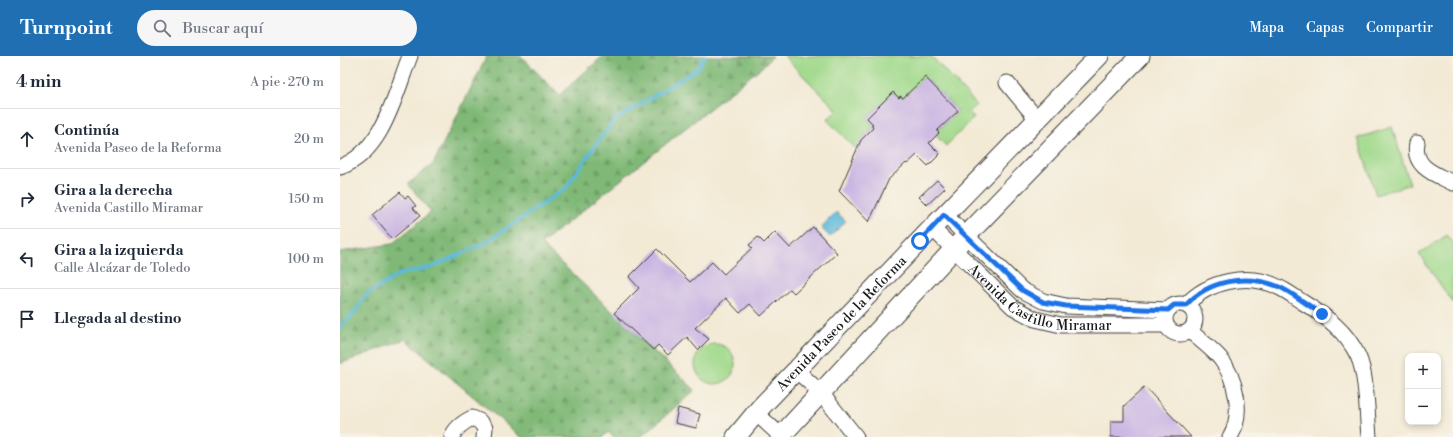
<!DOCTYPE html>
<html lang="es">
<head>
<meta charset="utf-8">
<style>
  body { margin:0; font-family:"Libre Bodoni",serif; background:#f6f6f7; color:#1f2937 }
  .controls { position:absolute; right:12px; bottom:12px; display:grid; overflow:hidden; border-radius:8px; box-shadow:0 2px 6px #0003 }
  .controls button { width:36px; height:36px; display:grid; place-items:center; padding:0; border:0; border-bottom:1px solid #e0e1e3; background:#fff; color:#1f2937; font:20px sans-serif }
  .stop { position:absolute; width:12px; height:12px; margin:-9px; border:3px solid #1a73e8; border-radius:50%; background:#fff }
  .stop.end { background:#1a73e8; border-color:#fff; box-shadow:0 1px 4px #0008 }
  .list { margin:0; padding:0; list-style:none }
  h2 { display:flex; justify-content:space-between; align-items:center; height:52px; margin:0; padding:0 16px; font-size:17px }
  h2 small { font-size:13px; font-weight:400; color:#747a83 }
  .list li { display:grid; grid-template-columns:26px 1fr auto; gap:12px; align-items:center; box-sizing:border-box; height:60px; padding:0 16px; border-top:1px solid #e0e1e3 }
  .list b { display:block; font-size:15px; white-space:nowrap }
  .list p { margin:0; font-size:13px; white-space:nowrap; color:#747a83 }
  .list em { font-size:13px; font-style:normal; color:#747a83 }
  .icon { flex:none; width:22px; height:22px; fill:none; stroke:currentColor; stroke-width:2; stroke-linecap:round; stroke-linejoin:round }
  .map { position:relative; flex:none; width:1113px; height:381px; overflow:hidden }
  header { display:flex; align-items:center; gap:24px; box-sizing:border-box; height:56px; padding:0 20px; background:#1f6fb2; color:#fff }
  header strong { font-size:19px }
  nav { display:flex; gap:22px; margin-inline-start:auto; font-size:14px }
  .search { width:280px; height:36px; background:#f6f6f7; display:flex; align-items:center; gap:10px; box-sizing:border-box; padding:0 14px; border-radius:22px; color:#747a83; font-size:15px }
  main { display:flex }
  aside { flex:1; background:#fff }
  .map>svg:first-child { display:block }
</style>
</head>
<body>
<header>
<strong>Turnpoint</strong>
<div class="search"><svg class="icon" aria-label="search" viewBox="0 0 24 24"><circle cx="10" cy="10" r="6"/><path d="M15 15l6 6"/></svg>Buscar aquí</div>
<nav><a>Mapa</a><a>Capas</a><a>Compartir</a></nav>
</header>
<main>
<aside>
<h2>4 min<small>A pie · 270 m</small></h2>
<ul class="list">
<li><svg class="icon" aria-label="ahead" viewBox="0 0 24 24"><path d="M12 20V5M6 11l6-6 6 6"/></svg><div><b>Continúa</b><p>Avenida Paseo de la Reforma</p></div><em>20 m</em></li>
<li><svg class="icon" aria-label="right" viewBox="0 0 24 24"><path d="M7 20v-9h11M14 6l5 5-5 5"/></svg><div><b>Gira a la derecha</b><p>Avenida Castillo Miramar</p></div><em>150 m</em></li>
<li><svg class="icon" aria-label="left" viewBox="0 0 24 24"><path d="M17 20v-9H6M10 6l-5 5 5 5"/></svg><div><b>Gira a la izquierda</b><p>Calle Alcázar de Toledo</p></div><em>100 m</em></li>
<li><svg class="icon" aria-label="arrive" viewBox="0 0 24 24"><path d="M6 21V4h12l-3 4 3 4H6"/></svg><div><b>Llegada al destino</b></div></li>
</ul>
</aside>
<div class="map">
<svg width="1113" height="381" viewBox="0 0 1113 381">
  <defs>
    <pattern id="forest-firs" width="22" height="20" patternUnits="userSpaceOnUse"><rect width="22" height="20" fill="#80b977"/><path d="M5 1l3.5 6h-7zM16 11l3.5 6h-7z" fill="#6e9e66"/></pattern>
  </defs>
  <rect width="100%" height="100%" fill="#f7f3e8"/>
  <filter id="ink" filterUnits="userSpaceOnUse"><feTurbulence type="fractalNoise" baseFrequency=".025" numOctaves="2"/><feDisplacementMap in="SourceGraphic" scale="8" xChannelSelector="R" yChannelSelector="G"/><feConvolveMatrix kernelMatrix="1 2 1 2 8 2 1 2 1" color-interpolation-filters="sRGB"/></filter>
  <filter id="wash" filterUnits="userSpaceOnUse"><feTurbulence type="fractalNoise" baseFrequency=".012" numOctaves="4" result="noise"/><feDisplacementMap in="SourceGraphic" scale="16" xChannelSelector="R" yChannelSelector="G"/><feGaussianBlur stdDeviation="0.9" result="paint"/><feColorMatrix in="noise" values="0 0 0 0 0 0 0 0 0 0 0 0 0 0 0 0 0 1.4 0 .05"/><feComposite in="paint" operator="in"/></filter>
  <g filter="url(#wash)">
    <rect width="100%" height="100%" fill="#f3ead5"/>
    <path fill="url(#forest-firs)" stroke="#4e6a4a" d="M 147,0 L 181,0 L 219,39 L 263,0 L 433,0 L 423,10 L 201,188 L 355,334 L 301,381 L 273,381 L 268,376 L 263,381 L 181,381 L 65,283 L 0,308 L 0,196 L 52,188 L 91,156 L 68,128 L 93,108 Z"/>
    <g fill="#a0d98b" stroke="#5e7a54">
      <path d="M 444,0 L 591,0 L 637,49 L 629,56 L 634,62 L 606,90 L 596,80 L 599,77 L 597,75 L 618,55 L 585,21 L 563,42 L 560,40 L 559,42 L 553,36 L 527,62 L 533,68 L 531,69 L 533,72 L 521,83 L 528,90 L 520,97 L 487,64 L 497,54 Z"/>
      <path d="M 1052,71 L 1070,128 L 1036,139 L 1018,82 Z"/>
      <path d="M 1107,179 L 1113,188 L 1113,247 L 1079,198 Z"/>
      <circle cx="375" cy="308" r="20"/>
    </g>
    <path fill="#5cbada" stroke="#3c6b7b" d="M 496,156 L 506,165 L 490,181 L 481,172 Z"/>
    <g fill="none" stroke-linecap="round" stroke-linejoin="round">
      <path stroke="#5cbada" stroke-width="3.5" d="M 0,271 L 15,256 L 26,239 L 60,218 L 92,211 L 145,187 L 226,132 L 257,87 L 275,64 L 357,13 L 365,0"/>
    </g>
    <g id="blocks">
      <g fill="#cbb6e3">
        <path d="M 585,21 L 618,55 L 597,75 L 599,77 L 589,87 L 600,98 L 588,110 L 577,99 L 567,108 L 566,107 L 549,123 L 529,166 L 499,135 L 521,84 L 533,72 L 531,69 L 533,68 L 527,62 L 553,36 L 559,42 L 560,40 L 563,42 Z"/>
        <path d="M 597,124 L 605,132 L 587,149 L 579,141 Z"/>
        <path d="M 60,136 L 65,142 L 68,140 L 76,150 L 73,152 L 80,160 L 52,183 L 32,159 Z"/>
        <path d="M 473,171 L 497,197 L 454,237 L 450,233 L 421,260 L 410,248 L 400,257 L 386,242 L 355,272 L 369,283 L 358,294 L 347,281 L 328,299 L 318,289 L 313,294 L 274,257 L 299,232 L 289,221 L 317,193 L 350,226 L 372,206 L 384,218 L 412,192 L 409,189 L 418,181 L 424,187 L 435,176 L 450,192 Z"/>
        <path d="M 805,331 L 851,381 L 771,381 L 771,365 L 784,365 L 784,350 Z"/>
        <path d="M 338,352 L 360,358 L 356,372 L 335,367 Z"/>
      </g>
    </g>
  </g>
  <g filter="url(#ink)">
    <use href="#blocks" fill-opacity="0" stroke="#3c3b38" stroke-width="1"/>
    <g fill="none" stroke-linecap="round" stroke-linejoin="round">
      <g stroke="#3c3b38" stroke-width="17">
        <g id="minor">
          <path d="M 667,27 L 697,63"/>
          <path d="M 1077,87 C 1072,111 1095,118 1113,127"/>
          <path d="M 0,111 C 43,96 55,38 70,0"/>
          <path d="M 605,159 L 682,234 L 703,245 L 726,250 L 828,254"/>
          <path id="s1" d="M 592,172 L 673,251 L 695,263 L 721,269 L 826,269"/>
          <circle cx="840" cy="263" r="15"/>
          <path d="M 846,249 C 868,225 908,216 938,231 C 947,235 956,242 964,247 C 987,261 1006,275 1018,300 C 1027,319 1027,359 1029,381"/>
          <path d="M 850,275 C 860,284 871,292 880,302 C 896,322 904,358 890,381"/>
          <path d="M 456,314 L 481,337 L 516,381"/>
          <path d="M 416,357 L 442,381"/>
          <path d="M 112,381 C 115,372 124,366 132,362 L 139,365 L 145,372 L 144,381"/>
        </g>
      </g>
      <g stroke="#3c3b38" stroke-width="21">
        <g id="major">
          <path id="s2" d="M 396,381 L 420,352 L 592,172 L 759,0"/>
          <path d="M 440,381 L 626,180 L 800,0"/>
        </g>
      </g>
      <use href="#minor" stroke="#fff" stroke-width="15"/>
      <use href="#major" stroke="#fff" stroke-width="19"/>
    </g>
  </g>
  <g fill="none" stroke-linecap="round" stroke-linejoin="round" filter="url(#ink)">
    <path stroke="#1a73e8" stroke-width="5" d="M 580,185 L 604,159 L 682,234 L 703,246 L 726,250 L 828,254 L 834,249 L 846,249 C 869,224 905,218 937,230 C 952,236 967,249 982,258"/>
  </g>
  <g text-anchor="middle" stroke-width="3" stroke-linejoin="round" paint-order="stroke">
    <g font-size="14" fill="#1c1c1c" stroke="#f7f3e8">
      <text dy="5" stroke="none"><textPath href="#s1" startOffset="135">Avenida Castillo Miramar</textPath></text>
      <text dy="5" stroke="none"><textPath href="#s2" startOffset="155">Avenida Paseo de la Reforma</textPath></text>
    </g>
  </g>
</svg>
<div class="controls">
<button>+</button>
<button>−</button>
</div>
<div class="stop" style="left:580px;top:185px"></div>
<div class="stop end" style="left:982px;top:258px"></div>
</div>
</main>
</body>
</html>
